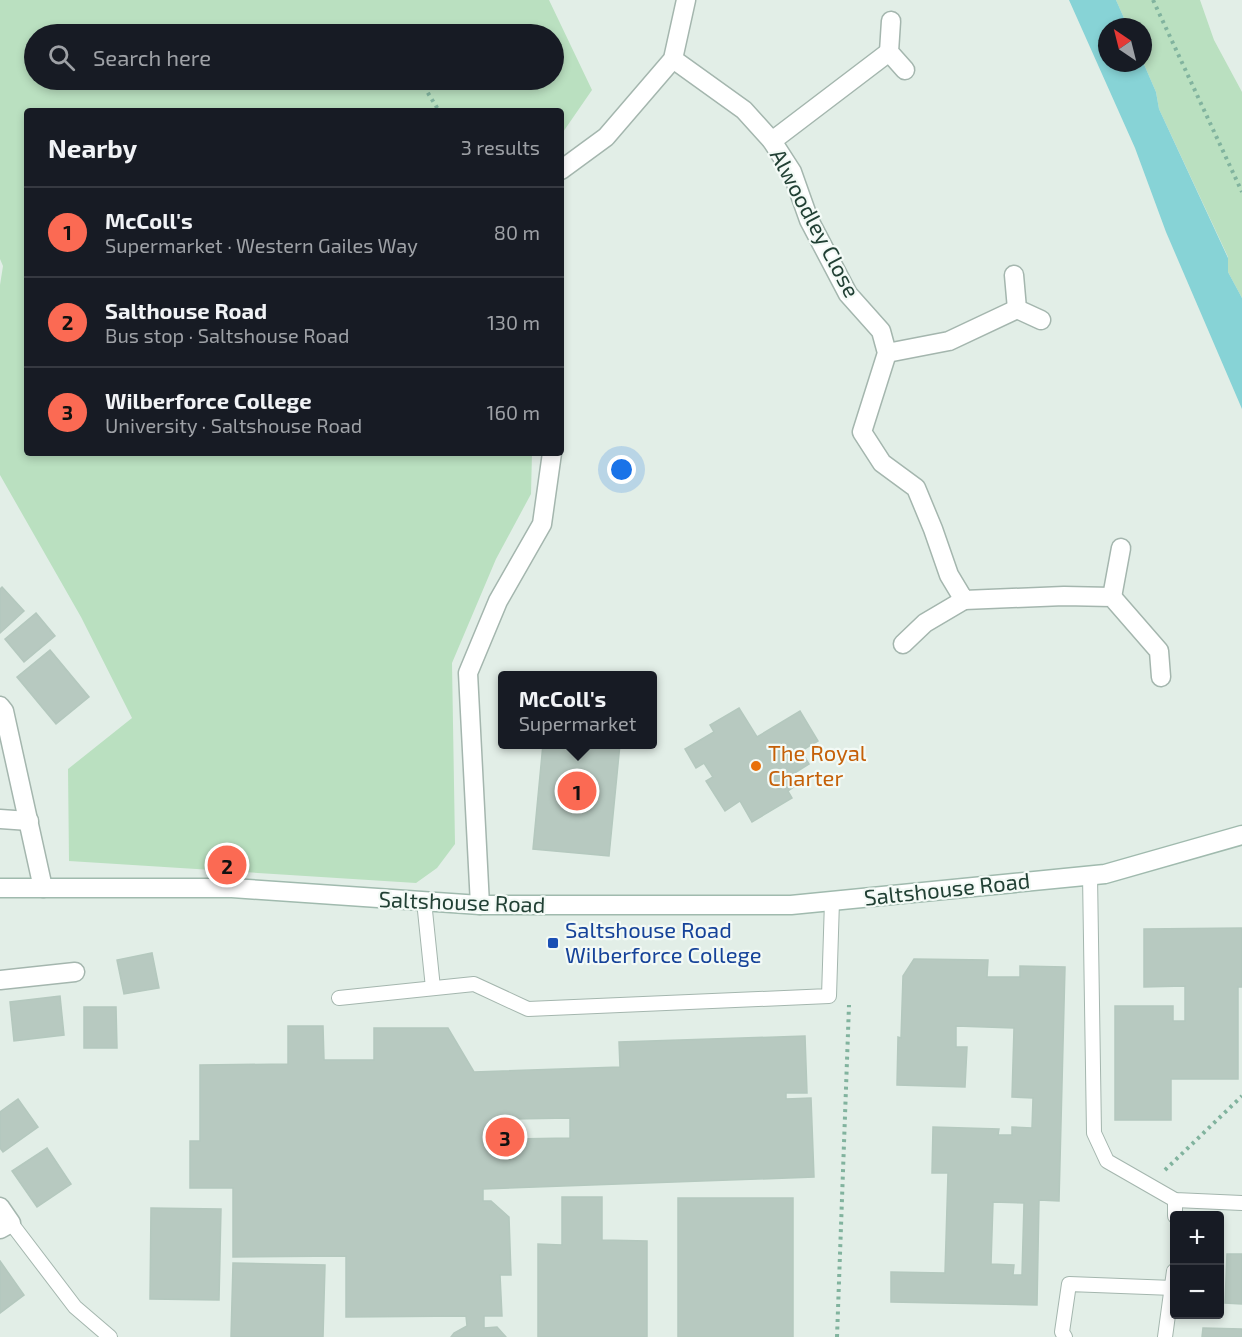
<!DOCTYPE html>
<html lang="en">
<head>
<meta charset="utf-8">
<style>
  body { margin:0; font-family:"Exo 2",sans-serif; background:#20242c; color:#f1f3f6 }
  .controls { position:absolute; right:18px; bottom:18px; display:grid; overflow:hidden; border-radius:6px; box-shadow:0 3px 9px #0003 }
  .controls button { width:54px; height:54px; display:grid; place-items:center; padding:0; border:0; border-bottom:2px solid #363941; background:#171b24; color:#f1f3f6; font:30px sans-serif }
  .compass { position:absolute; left:1098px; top:18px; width:54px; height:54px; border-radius:50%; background:#171b24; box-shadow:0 3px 9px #0003; rotate:325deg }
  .you { position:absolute; left:622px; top:470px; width:21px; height:21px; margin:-15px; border:4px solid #fff; border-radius:50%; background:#1a73e8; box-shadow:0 0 0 9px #1a73e833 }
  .badge { display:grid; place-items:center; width:39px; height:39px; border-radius:50%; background:#fb6a53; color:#111; font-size:20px; font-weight:700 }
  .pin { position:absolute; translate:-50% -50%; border:3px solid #fff; box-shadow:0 2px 6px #0006 }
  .popup { position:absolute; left:498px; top:671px; width:159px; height:78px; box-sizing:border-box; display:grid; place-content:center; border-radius:6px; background:#171b24; filter:drop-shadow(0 2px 4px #0005); font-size:20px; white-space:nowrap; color:#9ea1a6 }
  .popup b { font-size:22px; color:#f1f3f6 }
  .popup::after { content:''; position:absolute; left:50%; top:100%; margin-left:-12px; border:12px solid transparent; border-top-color:#171b24 }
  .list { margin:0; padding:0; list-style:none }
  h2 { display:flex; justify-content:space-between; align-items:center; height:78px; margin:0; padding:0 24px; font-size:26px }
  h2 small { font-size:20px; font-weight:400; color:#9ea1a6 }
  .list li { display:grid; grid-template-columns:39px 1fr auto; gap:18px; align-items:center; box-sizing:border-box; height:90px; padding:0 24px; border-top:2px solid #363941 }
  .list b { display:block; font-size:22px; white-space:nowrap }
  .list p { margin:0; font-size:20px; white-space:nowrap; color:#9ea1a6 }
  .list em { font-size:20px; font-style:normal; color:#9ea1a6 }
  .icon { flex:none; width:33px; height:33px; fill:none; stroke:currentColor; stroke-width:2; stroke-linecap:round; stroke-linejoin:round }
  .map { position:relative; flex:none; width:1242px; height:1337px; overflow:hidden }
  .search { position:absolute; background:#171b24; box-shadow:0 3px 9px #0003; left:24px; top:24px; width:540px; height:66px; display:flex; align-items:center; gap:15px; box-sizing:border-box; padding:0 21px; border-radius:33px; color:#9ea1a6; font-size:22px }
  .panel { position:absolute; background:#171b24; box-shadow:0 3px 9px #0003; left:24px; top:108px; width:540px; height:348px; border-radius:6px }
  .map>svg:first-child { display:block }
</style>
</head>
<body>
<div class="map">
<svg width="1242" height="1337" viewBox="0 0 1242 1337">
  <rect width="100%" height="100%" fill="#e2eee7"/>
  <g fill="#bae0c0" fill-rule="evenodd">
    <path d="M 0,0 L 549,0 L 592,90 L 561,135 L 561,111 L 27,111 L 27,453 L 532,453 L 531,494 L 496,559 L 452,663 L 455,844 L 437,868 L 416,883 L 69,861 L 68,769 L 132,718 L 81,617 L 0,475 L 0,285 L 3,266 L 0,259 ZM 34,34 L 554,34 L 554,80 L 34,80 Z"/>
    <path d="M 1116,0 L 1200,0 L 1214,40 L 1242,92 L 1242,298 L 1228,272 L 1228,257 L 1159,109 L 1156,92 L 1143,62 L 1143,27 L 1128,27 Z"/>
  </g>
  <path fill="#87d3d6" d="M 1069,0 L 1116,0 L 1128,27 L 1107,27 L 1107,63 L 1143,62 L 1156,92 L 1159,109 L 1228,258 L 1228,272 L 1242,298 L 1242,409 L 1166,232 L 1135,148 Z"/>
  <g fill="#b7c9c0" stroke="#b4c8be" stroke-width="1.5" fill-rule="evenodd">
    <path d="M 2,587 L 24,611 L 0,633 L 0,589 Z"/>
    <path d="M 36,613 L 55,636 L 24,662 L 5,639 Z"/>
    <path d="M 50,650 L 89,697 L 56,724 L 17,677 Z"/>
    <path d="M 739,708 L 757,737 L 800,711 L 818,741 L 801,751 L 809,764 L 793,774 L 798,784 L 788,791 L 792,798 L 752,822 L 740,801 L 725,811 L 706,781 L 713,777 L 704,763 L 696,768 L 685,749 L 714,732 L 710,725 Z"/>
    <path d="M 543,744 L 620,744 L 609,856 L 533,849 Z"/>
    <path d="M 1242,928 L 1242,987 L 1238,987 L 1238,1079 L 1171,1079 L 1171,1120 L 1115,1120 L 1115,1006 L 1173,1006 L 1173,1021 L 1185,1021 L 1185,986 L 1144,987 L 1144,929 Z"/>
    <path d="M 152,953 L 159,988 L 124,994 L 117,960 Z"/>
    <path d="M 914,959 L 988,960 L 987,977 L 1020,977 L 1020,966 L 1065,967 L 1059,1201 L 1039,1200 L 1037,1305 L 891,1302 L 891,1272 L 945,1273 L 948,1173 L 932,1173 L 933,1127 L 999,1129 L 998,1135 L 1012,1135 L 1012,1127 L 1032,1128 L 1033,1098 L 1012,1097 L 1014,1028 L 956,1026 L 956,1047 L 967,1047 L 965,1087 L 897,1085 L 898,1037 L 901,1038 L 903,976 ZM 993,1202 L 1024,1203 L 1022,1275 L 1013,1275 L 1014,1265 L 991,1264 Z"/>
    <path d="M 60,996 L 64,1035 L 14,1041 L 10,1002 Z"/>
    <path d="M 84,1007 L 116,1007 L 117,1048 L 84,1048 Z"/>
    <path d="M 288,1026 L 323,1026 L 324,1060 L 374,1060 L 374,1028 L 448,1028 L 474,1072 L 620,1067 L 619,1042 L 805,1036 L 807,1093 L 786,1093 L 786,1099 L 811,1098 L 814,1177 L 483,1189 L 483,1201 L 491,1201 L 509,1217 L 511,1275 L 500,1275 L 502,1316 L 484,1316 L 484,1328 L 497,1327 L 506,1337 L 451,1337 L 454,1333 L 467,1326 L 466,1316 L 346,1317 L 346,1256 L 233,1257 L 233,1188 L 190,1188 L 190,1141 L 200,1141 L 200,1065 L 288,1064 ZM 570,1118 L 570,1138 L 513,1139 L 512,1119 Z"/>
    <path d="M 18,1099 L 38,1127 L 3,1152 L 0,1148 L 0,1112 Z"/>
    <path d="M 47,1148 L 71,1184 L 37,1207 L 12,1171 Z"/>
    <path d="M 562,1197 L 602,1197 L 602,1240 L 647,1241 L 647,1337 L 538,1337 L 538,1244 L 562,1245 Z"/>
    <rect x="678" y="1198" width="115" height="139"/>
    <path d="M 151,1208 L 221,1209 L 219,1300 L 150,1299 Z"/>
    <path d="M 1227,1254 L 1242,1254 L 1242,1304 L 1225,1303 Z"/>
    <path d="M 0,1261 L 24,1295 L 0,1313 Z"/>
    <path d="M 233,1263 L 325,1265 L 323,1337 L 231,1337 Z"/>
    <path d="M 1203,1328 L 1242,1329 L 1242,1337 L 1202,1337 Z"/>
  </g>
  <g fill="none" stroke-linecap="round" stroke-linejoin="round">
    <g stroke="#a4b6ae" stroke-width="16">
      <g id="lane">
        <path d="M 1090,875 L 1094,1133 L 1107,1161 L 1175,1200 L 1242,1203"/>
        <path d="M 424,901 L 433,988"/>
        <path d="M 339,998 L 474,984 L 528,1009 L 829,996 L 832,901"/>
        <path d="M 1175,1216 L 1175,1200"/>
        <path d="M 11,1223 L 75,1307 L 110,1337"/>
        <path d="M 1065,1337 L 1062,1332 L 1069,1284 L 1173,1288"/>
        <path d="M 1165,1337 L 1174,1271"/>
      </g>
    </g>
    <g stroke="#a4b6ae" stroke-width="21">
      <g id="street">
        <path d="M 891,21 L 889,52 L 905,70"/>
        <path d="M 673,59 L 744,110 L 772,141 L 792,172 L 809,220 L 848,294 L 881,331 L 887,353 L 862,432 L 882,463 L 916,488 L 933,529 L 949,575 L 964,600 L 1064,596 L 1112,597 L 1159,651 L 1161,677"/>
        <path d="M 772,141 L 889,52"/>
        <path d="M 561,170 L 606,137 L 673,59 L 686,0"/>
        <path d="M 1014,275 L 1017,309 L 1041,320"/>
        <path d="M 887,353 L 949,341 L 1017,309"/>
        <path d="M 1112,597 L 1121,548"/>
        <path d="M 903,644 L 925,623 L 964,600"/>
        <path d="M 0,706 L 4,711 L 43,888"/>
        <path d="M 0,819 L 29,821"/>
        <path d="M 480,905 L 468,673 L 498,601 L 542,524 L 552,453"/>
        <path d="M 0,980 L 75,972"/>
        <path d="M 0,1207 L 11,1223 L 0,1229"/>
      </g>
    </g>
    <g stroke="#a0baae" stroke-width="21">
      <path id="secondary" d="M 0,888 L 232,888 L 480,905 L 791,905 L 1105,874 L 1242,835"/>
    </g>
    <g stroke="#81b39e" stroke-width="4" stroke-dasharray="3 4.5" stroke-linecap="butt">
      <path d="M 1153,0 L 1242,192"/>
      <path d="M 420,80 L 439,111"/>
      <path d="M 1165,1170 L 1242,1096"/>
      <path d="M 837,1337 L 849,1005"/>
    </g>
    <use href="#lane" stroke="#fff" stroke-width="14"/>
    <use href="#street" stroke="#fff" stroke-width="18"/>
    <use href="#secondary" stroke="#fff" stroke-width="18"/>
  </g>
  <circle fill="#e8710a" stroke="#f3faf6" stroke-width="2" cx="756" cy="766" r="6"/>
  <rect fill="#1a4fb4" stroke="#f3faf6" stroke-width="2" x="547" y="937" width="12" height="12" rx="3"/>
  <g text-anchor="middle" stroke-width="4.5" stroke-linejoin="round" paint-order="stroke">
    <g font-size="22" fill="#214034" stroke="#f3faf6">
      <text transform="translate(815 223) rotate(62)" y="8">Alwoodley Close</text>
      <text transform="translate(947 889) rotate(-6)" y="8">Saltshouse Road</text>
      <text transform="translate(462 902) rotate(2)" y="8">Saltshouse Road</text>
    </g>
    <g font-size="22" fill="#c56008" stroke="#f3faf6" text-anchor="start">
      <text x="768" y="761">The Royal<tspan x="768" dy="25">Charter</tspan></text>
    </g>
    <g font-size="22" fill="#164399" stroke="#f3faf6" text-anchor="start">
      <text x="565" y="938">Saltshouse Road<tspan x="565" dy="25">Wilberforce College</tspan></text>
    </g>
  </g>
</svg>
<div class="controls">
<button>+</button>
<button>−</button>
</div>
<svg class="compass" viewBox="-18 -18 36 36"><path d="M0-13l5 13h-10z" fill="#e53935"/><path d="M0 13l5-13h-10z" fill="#9ea1a6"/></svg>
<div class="you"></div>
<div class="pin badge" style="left:577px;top:791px">1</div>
<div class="popup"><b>McColl's</b>Supermarket</div>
<div class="pin badge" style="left:227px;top:865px">2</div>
<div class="pin badge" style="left:505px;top:1137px">3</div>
<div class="search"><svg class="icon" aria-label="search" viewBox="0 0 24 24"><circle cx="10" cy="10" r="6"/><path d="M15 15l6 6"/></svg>Search here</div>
<section class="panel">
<h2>Nearby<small>3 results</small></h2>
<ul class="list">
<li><span class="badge">1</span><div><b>McColl's</b><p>Supermarket · Western Gailes Way</p></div><em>80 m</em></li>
<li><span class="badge">2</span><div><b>Salthouse Road</b><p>Bus stop · Saltshouse Road</p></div><em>130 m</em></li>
<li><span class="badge">3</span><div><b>Wilberforce College</b><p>University · Saltshouse Road</p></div><em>160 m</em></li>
</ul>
</section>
</div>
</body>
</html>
